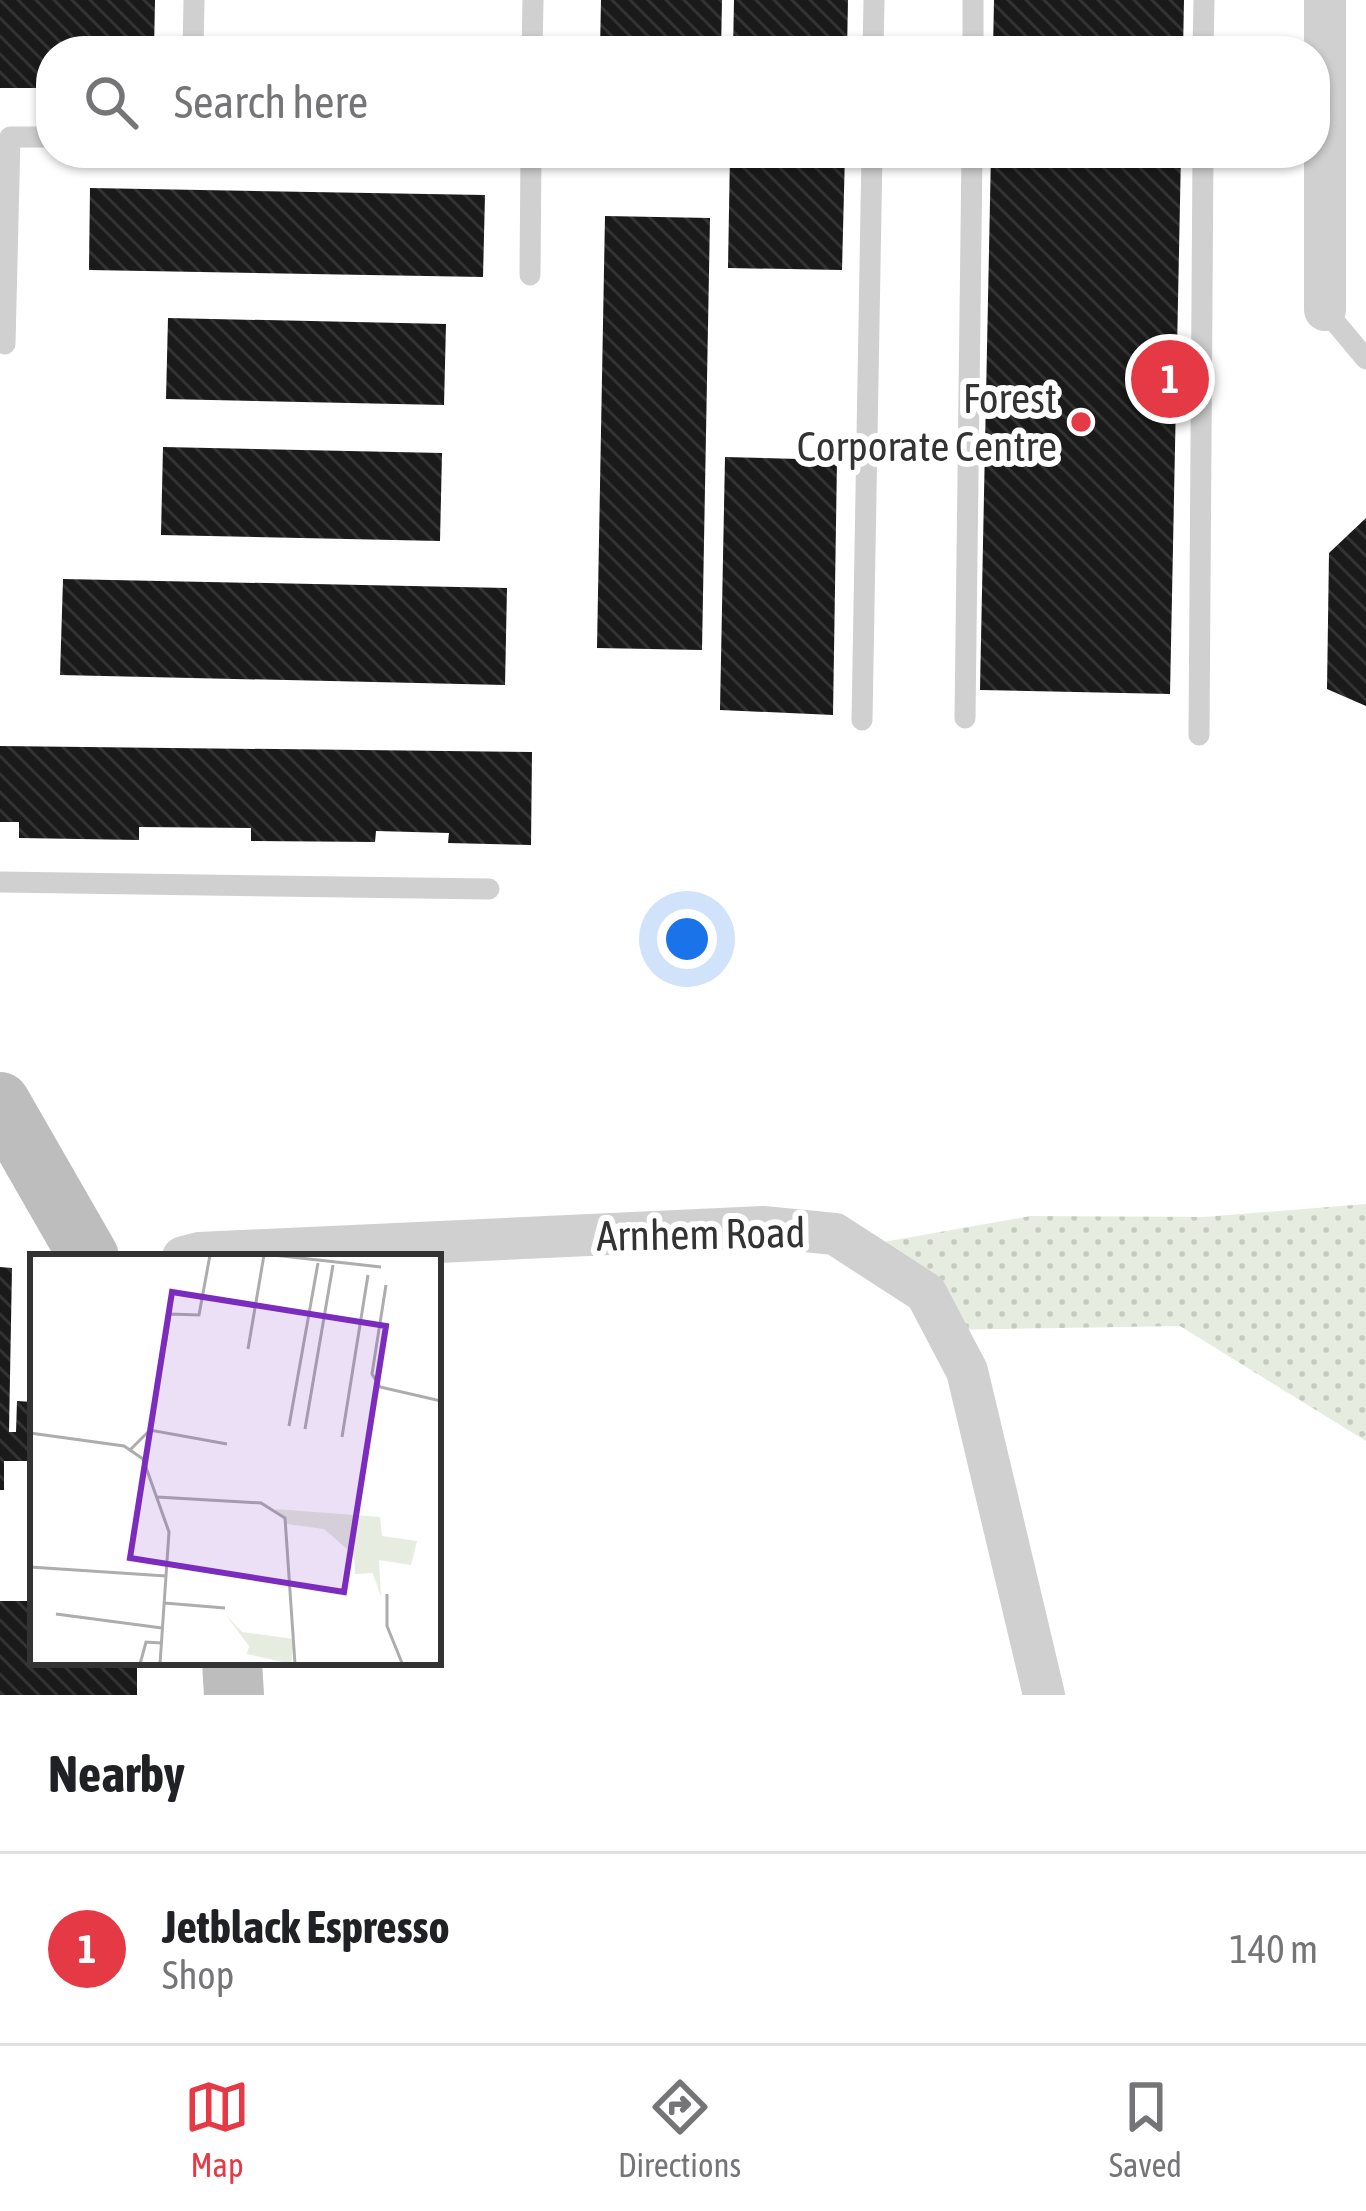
<!DOCTYPE html>
<html lang="en">
<head>
<meta charset="utf-8">
<style>
  body { margin:0; font-family:"Asap Condensed",sans-serif; background:#f2f2f2; color:#202124 }
  .you { position:absolute; left:687px; top:939px; width:42px; height:42px; margin:-30px; border:9px solid #fff; border-radius:50%; background:#1a73e8; box-shadow:0 0 0 18px #1a73e833 }
  .badge { display:grid; place-items:center; width:78px; height:78px; border-radius:50%; background:#e63946; color:#fff; font-size:39px; font-weight:700 }
  .pin { position:absolute; translate:-50% -50%; border:6px solid #fff; box-shadow:0 3px 12px #0006 }
  .list { margin:0; padding:0; list-style:none }
  h2 { display:flex; justify-content:space-between; align-items:center; height:156px; margin:0; padding:0 48px; font-size:51px }
  h2 small { font-size:39px; font-weight:400; color:#757577 }
  .list li { display:grid; grid-template-columns:78px 1fr auto; gap:36px; align-items:center; box-sizing:border-box; height:192px; padding:0 48px; border-top:3px solid #e0e0e0 }
  .list b { display:block; font-size:45px; white-space:nowrap }
  .list p { margin:0; font-size:39px; white-space:nowrap; color:#757577 }
  .list em { font-size:39px; font-style:normal; color:#757577 }
  .icon { flex:none; width:66px; height:66px; fill:none; stroke:currentColor; stroke-width:2; stroke-linecap:round; stroke-linejoin:round }
  .map { position:relative; flex:none; width:1366px; height:1695px; overflow:hidden }
  .search { position:absolute; background:#fff; box-shadow:0 3px 9px #0004; left:36px; right:36px; top:36px; height:132px; display:flex; align-items:center; gap:30px; box-sizing:border-box; padding:0 42px; border-radius:48px; color:#757577; font-size:45px }
  .sheet { height:348px; background:#fff }
  nav { display:flex; justify-content:space-around; align-items:center; box-sizing:border-box; height:168px; border-top:3px solid #e0e0e0; background:#fff; font-size:33px; color:#757577 }
  nav a { display:grid; justify-items:center; gap:6px }
  nav .on { color:#e63946 }
  .map>svg:first-child { display:block }
</style>
</head>
<body>
<div class="map">
<svg width="1366" height="1695" viewBox="0 0 1366 1695">
  <defs>
    <pattern id="park-dots" width="8" height="8" patternUnits="userSpaceOnUse" patternTransform="scale(3)"><rect width="8" height="8" fill="#e6ecdf"/><path d="M2 2h.1M6 6h.1" fill="none" stroke="#c6cbc0" stroke-width="1.8" stroke-linecap="round"/></pattern>
    <pattern id="building-back-hatch" width="6" height="6" patternUnits="userSpaceOnUse" patternTransform="scale(3)"><rect width="6" height="6" fill="#1a1a1a"/><path d="M-1 5l2 2M0 0l6 6M5-1l2 2" fill="none" stroke="#333"/></pattern>
  </defs>
  <rect width="100%" height="100%" fill="#fff"/>
  <path fill="url(#park-dots)" d="M 1366,1204 L 1366,1441 L 1180,1326 L 945,1330 L 855,1247 L 1031,1216 L 1204,1217 Z"/>
  <g fill="url(#building-back-hatch)">
    <path d="M 0,0 L 155,0 L 154,51 L 51,51 L 51,88 L 0,88 Z"/>
    <path d="M 601,0 L 722,0 L 721,51 L 600,51 Z"/>
    <path d="M 734,0 L 848,0 L 847,51 L 733,51 Z"/>
    <path d="M 994,0 L 1184,0 L 1183,51 L 993,51 Z"/>
    <path d="M 730,153 L 845,153 L 842,270 L 728,268 Z"/>
    <path d="M 991,153 L 1181,153 L 1170,694 L 980,690 Z"/>
    <path d="M 90,188 L 485,195 L 483,277 L 89,270 Z"/>
    <path d="M 605,216 L 710,218 L 702,650 L 597,648 Z"/>
    <path d="M 168,318 L 446,324 L 444,405 L 166,399 Z"/>
    <path d="M 163,447 L 442,453 L 440,541 L 161,535 Z"/>
    <path d="M 725,457 L 837,460 L 833,715 L 720,710 Z"/>
    <path d="M 1366,518 L 1366,706 L 1327,689 L 1329,553 Z"/>
    <path d="M 63,579 L 507,588 L 505,685 L 60,675 Z"/>
    <path d="M 0,746 L 532,752 L 531,845 L 448,843 L 449,833 L 376,831 L 375,842 L 251,841 L 251,828 L 139,827 L 139,840 L 19,838 L 19,822 L 0,822 Z"/>
    <path d="M 0,1267 L 12,1268 L 9,1432 L 16,1432 L 17,1401 L 33,1402 L 33,1461 L 4,1461 L 4,1490 L 0,1490 Z"/>
    <path d="M 0,1601 L 33,1601 L 33,1662 L 137,1662 L 137,1695 L 0,1695 Z"/>
  </g>
  <g fill="none" stroke-linecap="round" stroke-linejoin="round">
    <g stroke="#d0d0d0" stroke-width="21">
      <path d="M 193,51 L 194,0"/>
      <path d="M 532,51 L 533,0"/>
      <path d="M 873,51 L 874,0"/>
      <path d="M 973,51 L 973,0"/>
      <path d="M 1203,51 L 1204,0"/>
      <path d="M 530,275 L 531,153"/>
      <path d="M 1325,310 L 1366,359"/>
      <path d="M 5,344 L 10,137 L 51,137"/>
      <path d="M 965,718 L 972,153"/>
      <path d="M 862,720 L 872,153"/>
      <path d="M 1199,735 L 1203,153"/>
      <path d="M 0,882 L 489,889"/>
    </g>
    <g stroke="#d0d0d0" stroke-width="42">
      <path d="M 1325,0 L 1325,310"/>
      <path d="M 183,1257 L 199,1253 L 763,1227 L 835,1234 L 926,1293 L 967,1371 L 1044,1695"/>
    </g>
    <g stroke="#bdbdbd" stroke-width="60">
      <path d="M 0,1102 L 89,1257"/>
      <path d="M 232,1662 L 234,1695"/>
    </g>
  </g>
  <circle fill="#e63946" stroke="#fff" stroke-width="4.5" cx="1081" cy="422" r="12"/>
  <g text-anchor="middle" stroke-width="12" stroke-linejoin="round" paint-order="stroke">
    <g font-size="42" fill="#333" stroke="#fff" text-anchor="end">
      <text x="1057" y="413">Forest<tspan x="1057" dy="48">Corporate Centre</tspan></text>
    </g>
    <g font-size="42" fill="#333" stroke="#fff">
      <text transform="translate(701 1234) rotate(-1)" y="15">Arnhem Road</text>
    </g>
  </g>
  <g transform="translate(30 1254)">
    <rect width="411" height="411" fill="#fff"/>
    <path d="M 245,255 L 350,263 L 352,282 L 387,287 L 381,311 L 349,306 L 351,343 L 343,319 L 325,320 L 324,301 L 294,275 L 257,270 ZM 196,361 L 212,378 L 264,385 L 261,410 L 217,400 L 219,392 Z" fill="#e6ecdf"/>
    <path fill="none" stroke="#adadad" stroke-width="3" d="M 243,1 L 351,13M 356,31 L 342,120 L 350,133 L 411,147M 135,92 L 140,60 L 169,61 L 180,1M 218,95 L 234,1M 259,172 L 288,9M 275,175 L 303,11M 0,179 L 94,192 L 113,205 L 139,278 L 130,410M 312,183 L 338,21M 101,195 L 120,176 L 197,190M 127,243 L 231,249 L 255,264 L 265,410M 0,313 L 136,322M 357,340 L 357,372 L 372,409M 134,349 L 195,354M 26,360 L 132,374M 110,410 L 116,388 L 131,389"/>
    <path fill="#7b2cbf" fill-opacity="0.15" stroke="#7b2cbf" stroke-width="6" d="M 142,38 L 356,72 L 314,338 L 100,304 Z"/>
    <rect width="411" height="411" fill="none" stroke="#333" stroke-width="6"/>
  </g>
</svg>
<div class="you"></div>
<div class="pin badge" style="left:1170px;top:379px">1</div>
<div class="search"><svg class="icon" aria-label="search" viewBox="0 0 24 24"><circle cx="10" cy="10" r="6"/><path d="M15 15l6 6"/></svg>Search here</div>
</div>
<section class="sheet">
<h2>Nearby<small></small></h2>
<ul class="list">
<li><span class="badge">1</span><div><b>Jetblack Espresso</b><p>Shop</p></div><em>140 m</em></li>
</ul>
</section>
<nav>
<a class="on"><svg class="icon" aria-label="map" viewBox="0 0 24 24"><path d="M3 6l6-2 6 2 6-2v14l-6 2-6-2-6 2zM9 4v14M15 6v14"/></svg>Map</a>
<a><svg class="icon" aria-label="directions" viewBox="0 0 24 24"><path d="M12 3l9 9-9 9-9-9zM9 14v-3h6M13 9l2 2-2 2"/></svg>Directions</a>
<a><svg class="icon" aria-label="saved" viewBox="0 0 24 24"><path d="M7 4h10v16l-5-4-5 4z"/></svg>Saved</a>
</nav>
</body>
</html>
